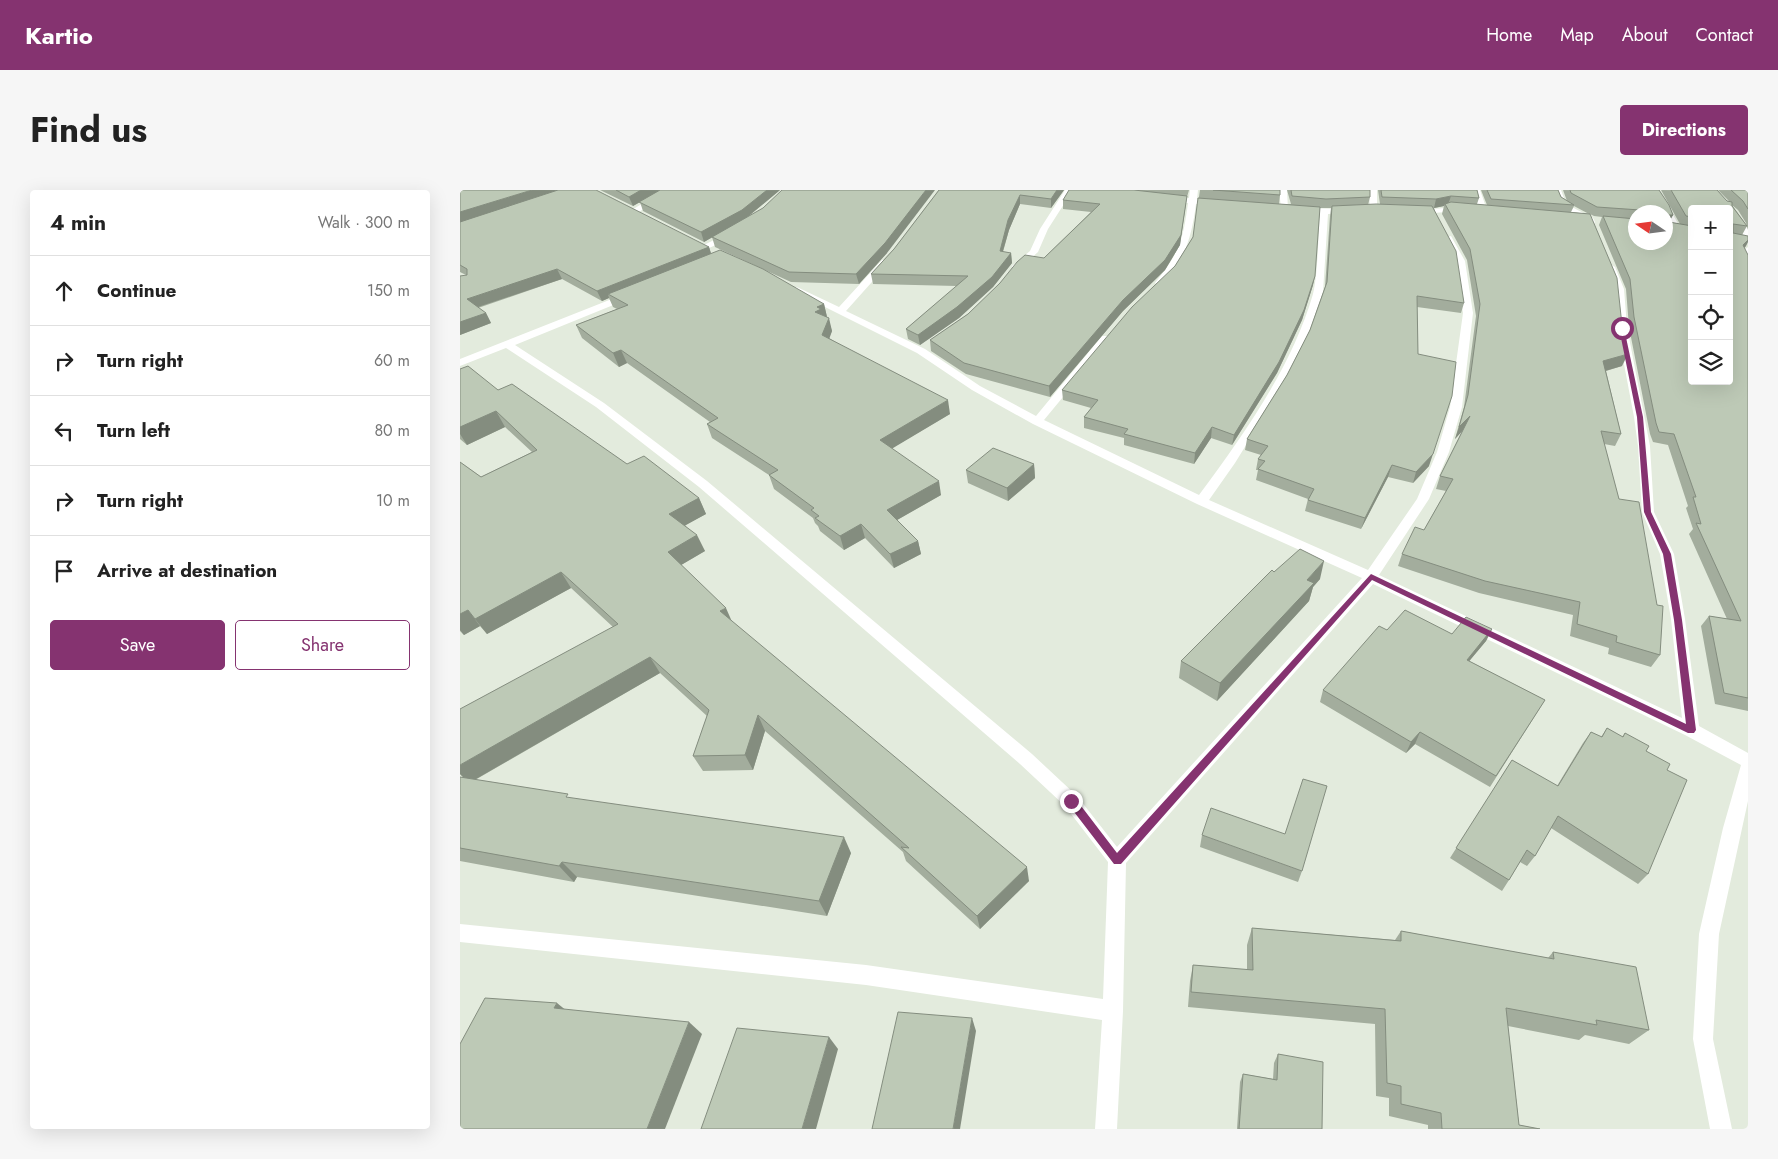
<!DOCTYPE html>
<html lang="en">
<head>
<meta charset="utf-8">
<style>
  body { margin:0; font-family:Jost,sans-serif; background:#f6f6f6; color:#222 }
  .controls { position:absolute; right:15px; top:15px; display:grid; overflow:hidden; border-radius:5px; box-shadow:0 5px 20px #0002 }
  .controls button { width:45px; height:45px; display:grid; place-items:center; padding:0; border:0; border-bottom:1px solid #e0e0e0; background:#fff; color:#222; font:25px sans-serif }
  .compass { position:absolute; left:1168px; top:15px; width:45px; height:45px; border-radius:50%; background:#fff; box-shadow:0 5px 20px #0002; rotate:283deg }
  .stop { position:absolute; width:15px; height:15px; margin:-11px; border:4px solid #853370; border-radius:50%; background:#fff }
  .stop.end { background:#853370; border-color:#fff; box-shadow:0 1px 5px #0008 }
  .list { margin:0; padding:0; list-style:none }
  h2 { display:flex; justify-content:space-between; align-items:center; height:65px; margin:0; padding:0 20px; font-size:21px }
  h2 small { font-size:16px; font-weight:400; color:#767676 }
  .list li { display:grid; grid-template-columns:32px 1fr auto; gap:15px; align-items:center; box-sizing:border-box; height:70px; padding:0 20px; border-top:1px solid #e0e0e0 }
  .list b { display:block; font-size:19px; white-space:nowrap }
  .list em { font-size:16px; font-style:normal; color:#767676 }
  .actions { display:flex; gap:10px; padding:15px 20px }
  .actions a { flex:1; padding:11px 0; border:1px solid #853370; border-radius:5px; text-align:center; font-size:18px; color:#853370 }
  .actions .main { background:#853370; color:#fff }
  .icon { flex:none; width:28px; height:28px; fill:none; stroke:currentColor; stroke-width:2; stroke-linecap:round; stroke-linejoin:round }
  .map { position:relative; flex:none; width:1288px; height:939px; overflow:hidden; border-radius:5px }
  header { display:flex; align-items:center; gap:30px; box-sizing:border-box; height:70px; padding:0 25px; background:#853370; color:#fff }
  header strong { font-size:24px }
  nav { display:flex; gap:28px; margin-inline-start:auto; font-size:18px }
  .intro { display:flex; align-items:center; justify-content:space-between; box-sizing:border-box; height:120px; padding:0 30px }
  h1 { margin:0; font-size:35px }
  .button { padding:12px 22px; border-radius:5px; background:#853370; color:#fff; font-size:18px; font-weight:700 }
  main { display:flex; gap:30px; padding:0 30px }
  aside { flex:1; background:#fff; border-radius:5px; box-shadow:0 5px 20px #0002 }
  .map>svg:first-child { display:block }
</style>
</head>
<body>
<header>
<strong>Kartio</strong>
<nav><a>Home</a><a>Map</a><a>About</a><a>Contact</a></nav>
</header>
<div class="intro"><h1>Find us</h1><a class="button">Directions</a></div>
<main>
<aside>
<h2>4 min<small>Walk · 300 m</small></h2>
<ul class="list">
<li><svg class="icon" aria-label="ahead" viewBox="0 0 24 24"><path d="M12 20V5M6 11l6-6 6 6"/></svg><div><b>Continue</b></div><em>150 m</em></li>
<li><svg class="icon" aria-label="right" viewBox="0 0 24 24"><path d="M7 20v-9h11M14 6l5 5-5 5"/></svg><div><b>Turn right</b></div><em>60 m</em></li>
<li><svg class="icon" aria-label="left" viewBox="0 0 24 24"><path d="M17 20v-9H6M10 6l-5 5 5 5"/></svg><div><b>Turn left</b></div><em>80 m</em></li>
<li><svg class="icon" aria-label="right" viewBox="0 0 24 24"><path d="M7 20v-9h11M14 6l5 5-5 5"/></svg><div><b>Turn right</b></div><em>10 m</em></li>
<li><svg class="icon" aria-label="arrive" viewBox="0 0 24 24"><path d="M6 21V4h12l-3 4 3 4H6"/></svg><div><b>Arrive at destination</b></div></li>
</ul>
<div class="actions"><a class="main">Save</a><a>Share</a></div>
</aside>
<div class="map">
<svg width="1288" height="939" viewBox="0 0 1288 939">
  <rect width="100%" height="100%" fill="#e3ebdd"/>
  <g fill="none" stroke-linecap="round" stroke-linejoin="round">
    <g fill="#fff" fill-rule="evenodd">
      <path d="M 205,0 L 215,0 L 177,23 L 170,21 Z"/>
      <path d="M 605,0 L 613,0 L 588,39 L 578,62 L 558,80 L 552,80 L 552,76 L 570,61 L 580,39 Z"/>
      <path d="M 730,0 L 738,0 L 737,9 L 757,12 L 761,14 L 757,16 L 736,14 C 732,45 725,71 703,95 L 697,95 L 695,93 C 719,63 723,51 728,13 L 706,10 L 702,8 L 706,6 L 729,8 Z"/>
      <path d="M 819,0 L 827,0 L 828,20 L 821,18 Z"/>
      <path d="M 909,0 L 917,0 L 917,22 L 910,20 Z"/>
      <path d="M 1012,0 L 1020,0 L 1027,20 L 1026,22 L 1019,20 Z"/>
      <path d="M 1093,0 L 1101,0 L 1106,14 L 1133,28 L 1135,32 L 1134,34 L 1128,34 L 1099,17 Z"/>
      <path d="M 1191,0 L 1199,0 L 1221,39 L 1220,41 L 1214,41 L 1206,22 L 1204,22 Z"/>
      <path d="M 1002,17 L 1005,17 L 1005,21 L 955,24 L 951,22 L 955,20 Z"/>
      <path d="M 1266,17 L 1272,17 L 1288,39 L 1288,48 L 1285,47 L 1269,25 L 1269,19 L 1265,19 Z"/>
      <path d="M 837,18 L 889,19 L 893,21 L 889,23 L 868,24 L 863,102 L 846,150 L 823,195 L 775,273 L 749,310 L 908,380 L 957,309 L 977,262 L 990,217 L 1003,123 L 995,71 L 984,48 L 991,46 L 1005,71 L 1013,123 L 1002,217 L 989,262 L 969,309 L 919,385 L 1222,528 L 1211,429 L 1200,364 L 1182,322 L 1178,256 L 1174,227 L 1157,137 L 1154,99 L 1145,77 L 1150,74 L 1155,77 L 1164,99 L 1167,137 L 1190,256 L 1194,322 L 1214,364 L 1225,429 L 1239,536 L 1288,563 L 1288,611 L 1259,744 L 1253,849 L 1272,939 L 1250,939 L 1233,849 L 1239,744 L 1263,638 L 1281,575 L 1225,545 L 913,394 L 666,673 L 663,821 L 657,939 L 635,939 L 642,830 L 406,795 L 0,752 L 0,734 L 406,775 L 643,809 L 648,672 L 605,616 L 560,574 L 239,297 L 136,217 L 46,158 L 0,176 L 0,169 L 167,103 L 173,103 L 173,107 L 55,155 L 144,213 L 247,291 L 572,564 L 617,606 L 657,657 L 902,388 L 737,314 L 573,234 L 512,200 L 457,163 L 331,100 L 336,97 L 339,98 L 379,117 L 422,70 L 428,70 L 428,74 L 386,121 L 465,159 L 520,196 L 576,226 L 642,146 L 650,146 L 650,150 L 584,230 L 739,305 C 784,244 832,177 853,104 C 858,84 858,46 860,24 L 837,22 Z"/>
      <path d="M 272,41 L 275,42 L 275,46 L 247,59 L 241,59 L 240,57 Z"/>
      <path d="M 1288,57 L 1288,76 L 1285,75 L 1279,64 Z"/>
    </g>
  </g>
  <g fill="#a3ad9d" fill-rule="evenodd">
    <path d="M 0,0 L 249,57 L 251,63 L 364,114 L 367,127 L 372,141 L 369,148 L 490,224 L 432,258 L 481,305 L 437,330 L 458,351 L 461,364 L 434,378 L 405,348 L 384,360 L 360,341 L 358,336 L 355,333 L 353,328 L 314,299 L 309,285 L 252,248 L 247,234 L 250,232 L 167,173 L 159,177 L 122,148 L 116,135 L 157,119 L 153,117 L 149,108 L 142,111 L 102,89 L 18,118 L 26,123 L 31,133 L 0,145 L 6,85 L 0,82 Z"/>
    <path d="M 140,0 L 320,0 L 290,25 L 427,63 L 399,94 L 331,92 L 255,57 L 252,47 L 244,52 L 183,21 L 180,12 L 173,16 Z"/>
    <path d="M 479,0 L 604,0 L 591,18 L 560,14 L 549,40 L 543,62 L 551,63 L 552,73 L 533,97 L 499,128 L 460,155 L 448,149 L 446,139 L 497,96 L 413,94 L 411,84 L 434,59 Z"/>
    <path d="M 609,0 L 729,0 L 727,7 L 726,7 L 720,55 L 705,80 L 663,121 L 590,207 L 506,184 L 471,161 L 470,150 L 508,124 L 584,68 L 631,22 L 603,19 L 603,10 Z"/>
    <path d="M 740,0 L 820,0 L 820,5 L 819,14 L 831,14 L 827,0 L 910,0 L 910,7 L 908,15 L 920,14 L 918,0 L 1017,0 L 1019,8 L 1017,14 L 1027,15 L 1021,0 L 1098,0 L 1101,7 L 1107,11 L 1103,0 L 1199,0 L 1213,25 L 1209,32 L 1220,34 L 1201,0 L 1257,0 L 1267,11 L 1269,11 L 1258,0 L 1288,0 L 1288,40 L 1286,33 L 1278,20 L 1272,15 L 1287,36 L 1282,45 L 1286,56 L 1284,58 L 1288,65 L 1288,521 L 1255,514 L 1241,436 L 1249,426 L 1267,429 L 1229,344 L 1233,339 L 1226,318 L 1228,316 L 1208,255 L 1193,252 L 1190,244 L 1169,137 L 1166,99 L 1139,35 L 1142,27 L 1134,26 L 1130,24 L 1162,176 L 1146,181 L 1161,244 L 1155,256 L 1144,254 L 1200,465 L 1191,477 L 1148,464 L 1149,458 L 1110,446 L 1113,425 L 1019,403 L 938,376 L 942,364 L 964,340 L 986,301 L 976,299 L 980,286 L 1002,241 L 995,249 L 1004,217 L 1016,126 L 1007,70 L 982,24 L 984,16 L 974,18 L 1004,113 L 1001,123 L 957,117 L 958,164 L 969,276 L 953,293 L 928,287 L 901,339 L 845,321 L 848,309 L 796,290 L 798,280 L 796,280 L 798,269 L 801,265 L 785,260 L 787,249 L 827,185 L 850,140 L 865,97 L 870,26 L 871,18 L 860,18 L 853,95 L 842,130 L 817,183 L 772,255 L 751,248 L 734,274 L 664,255 L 664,248 L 624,238 L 624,227 L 631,218 L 603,210 L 602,200 L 715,76 L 733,47 ZM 1114,16 L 1129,24 L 1111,22 ZM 1232,19 L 1269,19 L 1232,191 ZM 1176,22 L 1206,22 L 1176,52 Z"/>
    <path d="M 0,179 L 38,200 L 167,274 L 239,308 L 246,324 L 225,335 L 245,361 L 221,375 L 272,432 L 569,691 L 520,739 L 446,671 L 443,662 L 305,541 L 293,580 L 243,581 L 233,566 L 247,526 L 200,483 L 15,590 L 391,663 L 367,726 L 117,687 L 114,692 L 0,671 L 0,587 L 4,588 L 0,584 L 153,437 L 111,398 L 27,444 L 20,436 L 4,445 L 0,441 L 0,272 L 21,287 L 72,262 L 45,237 L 7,255 L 0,249 Z"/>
    <path d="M 574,274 L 575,288 L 548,311 L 508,293 L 506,280 Z"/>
    <path d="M 814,382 L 860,389 L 853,397 L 849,411 L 757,511 L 719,488 L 721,471 Z"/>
    <path d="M 1032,439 L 1026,451 L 1009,471 L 1085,510 L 1030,597 L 955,554 L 946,563 L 860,512 L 863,500 L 927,440 L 992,444 Z"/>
    <path d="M 1147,538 L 1162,547 L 1165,543 L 1207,580 L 1188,684 L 1178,694 L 1091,638 L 1075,666 L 1067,676 L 1060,672 L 1049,690 L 1042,701 L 990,668 L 1052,570 L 1097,596 L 1123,553 L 1131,542 L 1141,547 Z"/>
    <path d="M 742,645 L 842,681 L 838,692 L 740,657 Z"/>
    <path d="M 792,738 L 935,750 L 941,741 L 1088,768 L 1093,762 L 1189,840 L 1169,854 L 1125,845 L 1119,850 L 1048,836 L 1059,935 L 1080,939 L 968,939 L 968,935 L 929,926 L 929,908 L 916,906 L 915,834 L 728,817 L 730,791 L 733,775 L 787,780 L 787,755 Z"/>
    <path d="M 818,864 L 862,939 L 777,939 L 780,892 L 783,884 L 813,889 L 814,873 Z"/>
  </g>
  <g fill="#848d7f">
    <path d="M 72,0 L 106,0 L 0,33 L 0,22 Z"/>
    <path d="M 181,0 L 201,0 L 173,16 L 169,7 Z"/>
    <path d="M 307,0 L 320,0 L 285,29 L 244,52 L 241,42 Z"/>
    <path d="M 466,0 L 475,0 L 427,63 L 399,94 L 396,84 Z"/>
    <path d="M 597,0 L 604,0 L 591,18 L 591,9 Z"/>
    <path d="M 560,5 L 560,14 L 549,40 L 540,71 L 540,61 L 548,30 Z"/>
    <path d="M 727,6 L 720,55 L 705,80 L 663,121 L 590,207 L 589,196 L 663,110 Z"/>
    <path d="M 991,6 L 988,15 L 985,14 L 984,16 L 974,18 L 976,9 Z"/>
    <path d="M 1209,25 L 1213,25 L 1208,34 Z"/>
    <path d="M 1288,50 L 1288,52 L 1286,56 L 1277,65 L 1283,55 Z"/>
    <path d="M 249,57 L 252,67 L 148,104 L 149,108 L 142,111 L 137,101 Z"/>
    <path d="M 551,63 L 552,73 L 533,97 L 499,128 L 460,155 L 458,145 Z"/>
    <path d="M 97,79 L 102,89 L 12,119 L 7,109 Z"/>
    <path d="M 855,86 L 853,95 L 842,130 L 817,183 L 772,255 L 774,245 Z"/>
    <path d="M 364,114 L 367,127 L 355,122 L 357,117 Z"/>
    <path d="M 26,123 L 31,133 L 0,145 L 0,132 Z"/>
    <path d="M 369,128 L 372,141 L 366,158 L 362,145 Z"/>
    <path d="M 161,160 L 167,173 L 159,177 L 153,163 Z"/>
    <path d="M 1168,164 L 1162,176 L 1138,183 L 1143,171 Z"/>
    <path d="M 488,210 L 490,224 L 423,264 L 420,250 Z"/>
    <path d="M 36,221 L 45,237 L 7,255 L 0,244 L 0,237 Z"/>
    <path d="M 1010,226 L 1005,238 L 995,249 L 999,237 Z"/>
    <path d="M 752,237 L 751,248 L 734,274 L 735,263 Z"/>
    <path d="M 973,264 L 969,276 L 953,293 L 956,282 Z"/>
    <path d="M 574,274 L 575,288 L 548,311 L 547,298 Z"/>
    <path d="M 932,275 L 928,287 L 901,339 L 905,328 Z"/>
    <path d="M 479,291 L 481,305 L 430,334 L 427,320 Z"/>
    <path d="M 239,308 L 246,324 L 217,340 L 209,324 Z"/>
    <path d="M 401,334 L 405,348 L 384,360 L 380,346 Z"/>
    <path d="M 237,345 L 245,361 L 216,378 L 208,362 Z"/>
    <path d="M 458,351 L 461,364 L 434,378 L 430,364 Z"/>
    <path d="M 864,371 L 860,389 L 853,397 L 849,411 L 757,511 L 760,493 L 847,390 Z"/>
    <path d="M 101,382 L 111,398 L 27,444 L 15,429 Z"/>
    <path d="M 266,418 L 273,434 L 260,421 Z"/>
    <path d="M 8,420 L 20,436 L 4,445 L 0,440 L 0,424 Z"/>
    <path d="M 1032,439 L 1026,451 L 1001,481 L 1007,470 Z"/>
    <path d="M 190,467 L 200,483 L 9,593 L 0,584 L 0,575 Z"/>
    <path d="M 298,525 L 305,541 L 293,580 L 285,565 Z"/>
    <path d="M 960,542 L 955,554 L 946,563 L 951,552 Z"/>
    <path d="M 384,647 L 391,663 L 367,726 L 359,711 Z"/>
    <path d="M 102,672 L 117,687 L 114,692 L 99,676 Z"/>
    <path d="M 567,677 L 569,691 L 520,739 L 517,726 Z"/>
    <path d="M 97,813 L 113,826 L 94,818 Z"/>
    <path d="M 512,828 L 516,841 L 500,939 L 493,939 Z"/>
    <path d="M 229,832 L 242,844 L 205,939 L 187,939 Z"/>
    <path d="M 369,847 L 378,859 L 356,939 L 342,939 Z"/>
  </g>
  <g fill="#bdc9b6" stroke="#848d7f">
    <path d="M 0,0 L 72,0 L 0,22 Z"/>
    <path d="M 98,0 L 136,0 L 249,57 L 137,101 L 97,79 L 7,109 L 26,123 L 0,132 L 0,86 L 7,85 L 7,79 L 0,75 L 0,32 Z"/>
    <path d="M 156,0 L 181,0 L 169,7 Z"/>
    <path d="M 200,0 L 307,0 L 282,20 L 241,42 L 179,12 Z"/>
    <path d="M 322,0 L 466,0 L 425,53 L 396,84 L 329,82 L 252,47 L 303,18 Z"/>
    <path d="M 479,0 L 597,0 L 591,9 L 560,5 L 548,30 L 540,61 L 551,63 L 532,87 L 497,117 L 458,145 L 446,139 L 508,86 L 411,84 L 434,59 Z"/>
    <path d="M 609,0 L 674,0 L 727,6 L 721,45 L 705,70 L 663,110 L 589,196 L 504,173 L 470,150 L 508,124 L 540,93 L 557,72 L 565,65 L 584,68 L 640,14 L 603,10 Z"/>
    <path d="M 753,0 L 820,0 L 820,5 Z"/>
    <path d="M 831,0 L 910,0 L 910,7 L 866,9 L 832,6 Z"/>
    <path d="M 921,0 L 1017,0 L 1019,8 L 991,6 L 976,9 L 922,7 Z"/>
    <path d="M 1027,0 L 1098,0 L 1101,7 L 1114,15 L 1031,9 Z"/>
    <path d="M 1110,0 L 1199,0 L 1209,15 L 1213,25 L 1209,25 L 1209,32 L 1232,36 L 1232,191 L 1269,191 L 1269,19 L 1232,19 L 1232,27 L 1226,26 L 1211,0 L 1257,0 L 1267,11 L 1272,12 L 1272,16 L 1287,36 L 1273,34 L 1273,43 L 1288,46 L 1288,50 L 1283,55 L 1288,65 L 1288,508 L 1264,503 L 1249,426 L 1281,431 L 1236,333 L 1241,334 L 1233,307 L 1236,307 L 1214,244 L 1199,242 L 1196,233 L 1174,127 L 1170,89 L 1143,26 L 1176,29 L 1176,52 L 1206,52 L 1206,22 L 1182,22 L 1180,20 L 1137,17 L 1111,3 Z"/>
    <path d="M 1271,0 L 1288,0 L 1288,19 L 1283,11 Z"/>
    <path d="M 738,8 L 860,17 L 855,86 L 844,120 L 819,172 L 774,245 L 752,237 L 735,263 L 664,244 L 668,239 L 624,227 L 638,210 L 602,200 L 672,117 L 715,76 L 733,47 Z"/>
    <path d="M 991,12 L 1130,24 L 1157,88 L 1161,126 L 1168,164 L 1143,171 L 1161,244 L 1141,241 L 1159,309 L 1179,312 L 1197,415 L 1203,416 L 1200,465 L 1156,452 L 1157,446 L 1117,434 L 1120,412 L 1025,391 L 942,364 L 955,337 L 964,340 L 993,289 L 980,286 L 1010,226 L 999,237 L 1008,205 L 1020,114 L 1010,59 L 985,14 Z"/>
    <path d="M 916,14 L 972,16 L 996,61 L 1004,113 L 957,106 L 958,164 L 996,172 L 992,206 L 973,264 L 956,282 L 932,275 L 905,328 L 848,310 L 854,299 L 798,279 L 805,271 L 798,269 L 808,256 L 787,249 L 827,185 L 850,140 L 867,92 L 872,16 Z"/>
    <path d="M 260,60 L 303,79 L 364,114 L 357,117 L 361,119 L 355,122 L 369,128 L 362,145 L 488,210 L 420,250 L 479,291 L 427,320 L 458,351 L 430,364 L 401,334 L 380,346 L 355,328 L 359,326 L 351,320 L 354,318 L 309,285 L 318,280 L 247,234 L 258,228 L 161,160 L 153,163 L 116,135 L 168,115 L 148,104 Z"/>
    <path d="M 8,176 L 38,200 L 52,194 L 167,274 L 184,266 L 239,308 L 209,324 L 237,345 L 208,362 L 266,418 L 260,421 L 567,677 L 517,726 L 441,657 L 449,658 L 298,525 L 285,565 L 233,566 L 249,520 L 190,467 L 0,575 L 0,519 L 158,434 L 101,382 L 15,429 L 8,420 L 0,424 L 0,272 L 21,287 L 77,260 L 36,221 L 0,237 L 0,179 Z"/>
    <path d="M 533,258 L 574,274 L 547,298 L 506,280 Z"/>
    <path d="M 840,359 L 864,371 L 847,390 L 854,393 L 760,493 L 721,471 L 812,380 L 814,382 Z"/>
    <path d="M 945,420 L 992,444 L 1006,427 L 1032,439 L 1007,470 L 1085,510 L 1036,586 L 960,542 L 951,552 L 863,500 L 919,436 L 927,440 Z"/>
    <path d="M 1147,538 L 1163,547 L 1165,543 L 1189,556 L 1186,561 L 1210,574 L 1207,580 L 1227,590 L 1188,684 L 1098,626 L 1075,666 L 1067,660 L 1049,690 L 996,658 L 1052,570 L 1098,596 L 1131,542 L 1142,547 Z"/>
    <path d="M 0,587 L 108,604 L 106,607 L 384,647 L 359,711 L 102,672 L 99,676 L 0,658 Z"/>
    <path d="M 843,589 L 867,596 L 842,681 L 742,645 L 751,618 L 825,644 Z"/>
    <path d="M 792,738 L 941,751 L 941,741 L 1094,769 L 1093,762 L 1176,777 L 1189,840 L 1136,830 L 1137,835 L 1046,818 L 1059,935 L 1080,939 L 982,939 L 981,923 L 941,914 L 941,896 L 927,893 L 925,819 L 731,802 L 733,775 L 793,780 Z"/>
    <path d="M 25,808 L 97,813 L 94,818 L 229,832 L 187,939 L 0,939 L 0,854 Z"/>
    <path d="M 438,822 L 512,828 L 493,939 L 412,939 Z"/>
    <path d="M 277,838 L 369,847 L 342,939 L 241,939 Z"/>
    <path d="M 818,864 L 863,872 L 862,939 L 779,939 L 783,884 L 817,890 Z"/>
  </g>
  <path fill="#853370" d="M 1162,136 L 1164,138 L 1183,227 L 1191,322 L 1211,364 L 1222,430 L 1236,540 L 1234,543 L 1228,543 L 912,390 L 661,674 L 654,674 L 608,614 L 608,608 L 615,608 L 657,663 L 911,384 L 1226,534 L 1214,430 L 1203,364 L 1184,322 L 1177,227 L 1159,138 Z"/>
</svg>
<div class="controls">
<button>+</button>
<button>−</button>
<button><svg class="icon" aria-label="locate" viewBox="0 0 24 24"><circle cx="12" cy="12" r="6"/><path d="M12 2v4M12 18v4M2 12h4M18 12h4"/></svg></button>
<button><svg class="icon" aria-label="layers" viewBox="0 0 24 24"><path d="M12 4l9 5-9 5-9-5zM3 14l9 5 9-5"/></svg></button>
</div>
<svg class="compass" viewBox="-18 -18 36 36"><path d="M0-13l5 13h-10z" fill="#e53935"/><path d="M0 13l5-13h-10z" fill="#767676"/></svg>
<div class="stop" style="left:1162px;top:138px"></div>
<div class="stop end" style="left:611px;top:611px"></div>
</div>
</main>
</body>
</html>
